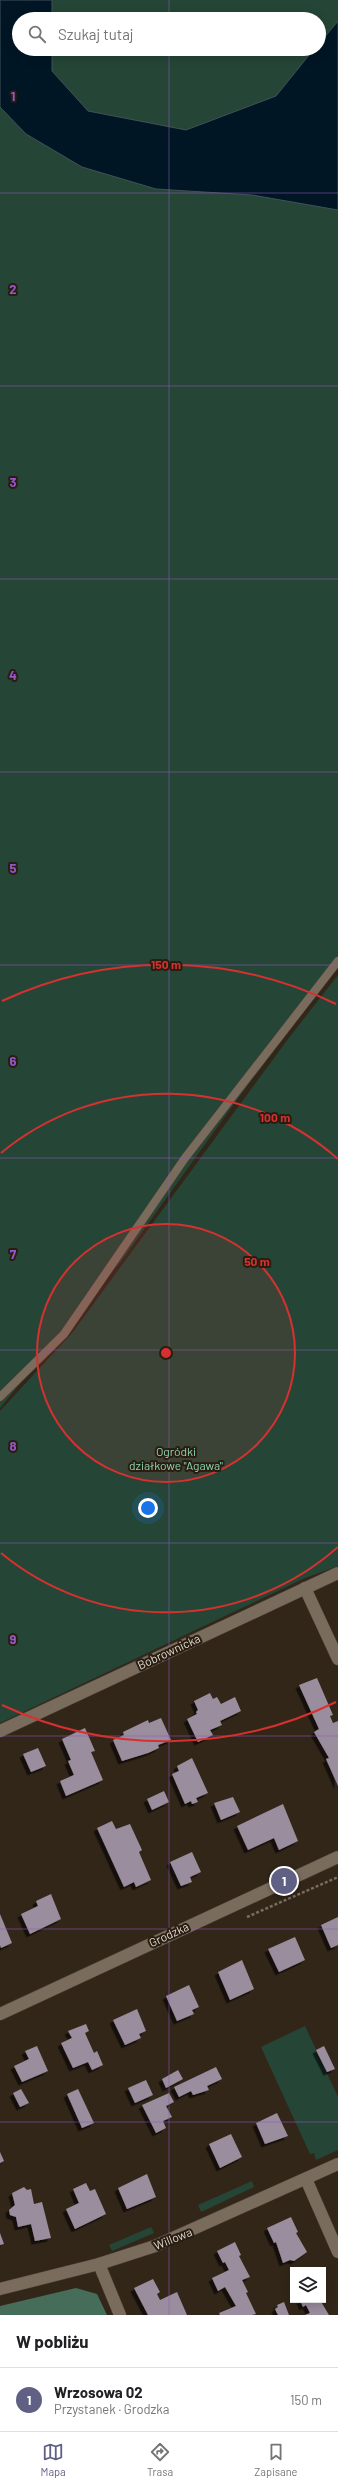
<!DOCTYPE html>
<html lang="pl">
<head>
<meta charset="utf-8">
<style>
  body { margin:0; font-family:Barlow,sans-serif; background:#f6f6f6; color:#202124 }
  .controls { position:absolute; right:12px; bottom:12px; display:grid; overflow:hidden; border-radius:0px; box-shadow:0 2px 10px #0003 }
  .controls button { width:36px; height:36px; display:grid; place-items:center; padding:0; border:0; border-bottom:1px solid #e0e0e0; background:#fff; color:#202124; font:20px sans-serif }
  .you { position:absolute; left:148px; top:1508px; width:14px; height:14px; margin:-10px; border:3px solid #fff; border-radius:50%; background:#1a73e8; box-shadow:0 0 0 6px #1a73e833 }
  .badge { display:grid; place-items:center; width:26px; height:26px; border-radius:50%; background:#606084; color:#fff; font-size:13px; font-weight:700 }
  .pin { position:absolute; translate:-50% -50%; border:2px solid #fff; box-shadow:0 1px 4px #0006 }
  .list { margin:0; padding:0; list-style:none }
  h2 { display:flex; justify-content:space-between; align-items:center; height:52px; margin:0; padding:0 16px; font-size:17px }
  h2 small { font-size:13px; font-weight:400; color:#757577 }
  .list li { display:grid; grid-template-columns:26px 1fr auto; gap:12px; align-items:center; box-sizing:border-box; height:64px; padding:0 16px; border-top:1px solid #e0e0e0 }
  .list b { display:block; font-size:15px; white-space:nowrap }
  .list p { margin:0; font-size:13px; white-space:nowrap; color:#757577 }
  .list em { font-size:13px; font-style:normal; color:#757577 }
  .icon { flex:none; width:22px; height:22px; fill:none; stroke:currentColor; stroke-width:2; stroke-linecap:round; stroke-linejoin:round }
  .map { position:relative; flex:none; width:338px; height:2315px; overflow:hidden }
  .search { position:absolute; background:#fff; box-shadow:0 2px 10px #0003; left:12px; right:12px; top:12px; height:44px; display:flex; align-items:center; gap:10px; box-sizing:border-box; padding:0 14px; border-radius:22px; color:#757577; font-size:15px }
  .sheet { height:116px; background:#fff }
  nav { display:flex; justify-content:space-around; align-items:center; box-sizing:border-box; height:56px; border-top:1px solid #e0e0e0; background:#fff; font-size:11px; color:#757577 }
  nav a { display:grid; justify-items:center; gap:2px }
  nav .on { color:#606084 }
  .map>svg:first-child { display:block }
</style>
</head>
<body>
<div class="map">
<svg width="338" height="2315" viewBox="0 0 338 2315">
  <defs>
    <filter id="shadow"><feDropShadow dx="-3.5" dy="3.5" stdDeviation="0" flood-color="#0009"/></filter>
  </defs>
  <rect width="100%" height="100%" fill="#322619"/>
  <g fill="#254636" fill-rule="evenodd">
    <path d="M 0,0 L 338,0 L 338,965 L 236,1101 L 122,1260 L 0,1408 ZM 19,19 L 319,19 L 319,49 L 19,49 Z"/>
    <path d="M 338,975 L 338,1566 L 305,1578 L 0,1723 L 0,1411 L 72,1333 L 288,1039 Z"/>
    <path d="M 305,2026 L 338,2097 L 338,2150 L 316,2160 L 314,2153 L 310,2154 L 261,2047 Z"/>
    <path d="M 252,2181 L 254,2187 L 201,2212 L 198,2205 Z"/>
    <path d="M 151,2227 L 154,2233 L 112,2251 L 109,2245 Z"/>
  </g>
  <path fill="#456d5a" d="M 76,2288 L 97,2294 L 107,2315 L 0,2315 L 0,2306 Z"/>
  <path fill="#001625" stroke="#435058" d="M 0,0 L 52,0 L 52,19 L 19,19 L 19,49 L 52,49 L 52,71 L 88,111 L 186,130 L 276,96 L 314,49 L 319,49 L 319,44 L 338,21 L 338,210 L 252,195 L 156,189 L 82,167 L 26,134 L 0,107 Z"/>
  <g fill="#9a8d9e" filter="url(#shadow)">
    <path d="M 317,1678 L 333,1715 L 330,1716 L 333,1723 L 338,1721 L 338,1786 L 326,1759 L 329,1758 L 314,1732 L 319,1729 L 299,1685 Z"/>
    <path d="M 210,1693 L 213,1699 L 217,1697 L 221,1704 L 235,1697 L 241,1711 L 220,1721 L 222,1725 L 210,1730 L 213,1735 L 198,1742 L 187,1719 L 197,1714 L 196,1712 L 198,1710 L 194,1701 Z"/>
    <path d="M 161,1718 L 171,1740 L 158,1745 L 159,1748 L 148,1753 L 122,1761 L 113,1740 L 124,1735 L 123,1732 L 148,1720 L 149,1723 Z"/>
    <path d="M 85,1728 L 95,1751 L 91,1752 L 103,1780 L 66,1796 L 60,1781 L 74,1775 L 68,1761 L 71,1760 L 62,1739 Z"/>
    <path d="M 38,1748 L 46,1766 L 31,1772 L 23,1754 Z"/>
    <path d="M 192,1758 L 208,1793 L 196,1798 L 198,1802 L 192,1804 L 191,1801 L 185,1804 L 172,1774 L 179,1771 L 177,1766 Z"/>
    <path d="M 164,1791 L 169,1802 L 152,1810 L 147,1799 Z"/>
    <path d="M 233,1797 L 240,1812 L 221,1820 L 214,1803 Z"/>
    <path d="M 283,1804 L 298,1841 L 279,1850 L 274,1838 L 248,1850 L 237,1826 Z"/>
    <path d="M 112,1821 L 116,1829 L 130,1824 L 142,1850 L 139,1852 L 151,1880 L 136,1887 L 134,1882 L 124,1887 L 97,1828 Z"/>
    <path d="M 192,1852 L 201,1872 L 190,1877 L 192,1882 L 181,1886 L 170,1862 Z"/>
    <path d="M 51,1894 L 61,1919 L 30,1934 L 21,1914 L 38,1906 L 36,1901 Z"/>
    <path d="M 0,1914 L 12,1943 L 1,1948 L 0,1945 Z"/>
    <path d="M 338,1917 L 338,1945 L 331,1948 L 321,1925 Z"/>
    <path d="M 295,1937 L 305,1960 L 279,1972 L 268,1949 Z"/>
    <path d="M 242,1960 L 254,1989 L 230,2000 L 218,1972 Z"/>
    <path d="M 189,1985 L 199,2007 L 192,2010 L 194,2014 L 177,2021 L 166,1996 Z"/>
    <path d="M 137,2009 L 146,2031 L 139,2034 L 141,2038 L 125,2045 L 113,2020 Z"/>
    <path d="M 86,2024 L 89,2031 L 85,2033 L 94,2053 L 97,2051 L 103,2065 L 92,2070 L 88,2062 L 73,2068 L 61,2043 L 72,2038 L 68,2031 Z"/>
    <path d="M 37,2046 L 48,2071 L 22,2082 L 14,2066 L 29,2059 L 25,2051 Z"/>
    <path d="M 324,2046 L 335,2069 L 327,2072 L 316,2050 Z"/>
    <path d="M 216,2067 L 222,2079 L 207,2086 L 209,2090 L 193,2095 L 191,2091 L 179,2097 L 174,2087 Z"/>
    <path d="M 178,2070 L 183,2079 L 166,2088 L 162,2079 Z"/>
    <path d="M 146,2080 L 153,2095 L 135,2103 L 128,2088 Z"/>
    <path d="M 21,2089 L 29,2103 L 20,2107 L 13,2093 Z"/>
    <path d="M 78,2089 L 94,2123 L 82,2128 L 67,2094 Z"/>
    <path d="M 169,2093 L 174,2102 L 166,2106 L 172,2117 L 163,2121 L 166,2128 L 156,2133 L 142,2105 Z"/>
    <path d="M 277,2113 L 288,2136 L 265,2144 L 256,2123 Z"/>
    <path d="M 231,2134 L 242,2157 L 220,2168 L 209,2144 Z"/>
    <path d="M 0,2152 L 4,2161 L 0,2163 Z"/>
    <path d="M 147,2174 L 156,2197 L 127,2209 L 118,2188 Z"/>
    <path d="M 86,2183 L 90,2191 L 95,2189 L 106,2214 L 75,2229 L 66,2209 L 79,2203 L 73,2189 Z"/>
    <path d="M 24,2187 L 27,2190 L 31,2189 L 34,2204 L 42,2202 L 51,2238 L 35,2241 L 31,2224 L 18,2227 L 16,2217 L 10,2215 L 9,2210 L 15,2205 L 12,2193 Z"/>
    <path d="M 291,2217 L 298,2232 L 296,2233 L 307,2252 L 294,2261 L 290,2260 L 283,2263 L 276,2242 L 274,2243 L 267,2228 Z"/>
    <path d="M 0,2233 L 4,2244 L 0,2245 Z"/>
    <path d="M 235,2242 L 241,2255 L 239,2256 L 250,2277 L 242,2280 L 248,2292 L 246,2293 L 256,2314 L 252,2315 L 220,2315 L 219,2313 L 236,2306 L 225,2287 L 218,2291 L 212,2278 L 229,2270 L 225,2262 L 223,2263 L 217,2251 Z"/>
    <path d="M 153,2279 L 160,2292 L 157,2294 L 160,2300 L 177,2292 L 187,2315 L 148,2315 L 134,2288 Z"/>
    <path d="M 300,2300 L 320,2300 L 329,2315 L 305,2315 L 310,2313 L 306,2305 L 303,2307 Z"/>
    <path d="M 284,2302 L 289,2315 L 278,2315 L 275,2309 L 278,2307 L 277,2305 Z"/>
  </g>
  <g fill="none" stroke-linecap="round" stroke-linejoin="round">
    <g stroke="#4d4339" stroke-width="9">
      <path id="service" d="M 0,1397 L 64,1334 L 185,1158 L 338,961"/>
    </g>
    <g stroke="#4d4339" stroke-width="13">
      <g id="minor">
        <path d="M 305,1588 L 338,1659"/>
        <path d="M 0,1731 L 338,1573"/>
        <path d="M 306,2179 L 338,2252"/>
        <path d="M 99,2264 L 120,2315"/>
        <path d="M 0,2289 L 99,2264 L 155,2246 L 338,2164"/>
      </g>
    </g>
    <g stroke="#4d4339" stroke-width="13">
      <path id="tertiary" d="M 0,2014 L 338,1857"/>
    </g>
    <path stroke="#766c60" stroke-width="2.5" stroke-dasharray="3 2" stroke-linecap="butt" d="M 247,1917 L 338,1877"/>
    <use href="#service" stroke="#7a6c5d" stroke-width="8"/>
    <use href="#minor" stroke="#7a6c5d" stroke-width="12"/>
    <use href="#tertiary" stroke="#7a6c5d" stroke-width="12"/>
  </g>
  <path fill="none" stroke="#9457c3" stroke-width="1" stroke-opacity="0.55" d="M 169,0 L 169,19M 169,49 L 169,2315M 0,193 L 338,193M 0,386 L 338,386M 0,579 L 338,579M 0,772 L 338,772M 0,965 L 338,965M 0,1158 L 338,1158M 0,1350 L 338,1350M 0,1543 L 338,1543M 0,1736 L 338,1736M 0,1929 L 338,1929M 0,2122 L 338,2122"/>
  <circle cx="166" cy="1353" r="129" fill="#d63130" fill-opacity=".12"/>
  <g fill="none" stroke="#d63130" stroke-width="2">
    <circle cx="166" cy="1353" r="129"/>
    <path d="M338 1547A259 259 0 0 1 1 1553M1 1153A259 259 0 0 1 338 1159"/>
    <path d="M336 1702A388 388 0 0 1 2 1705M2 1001A388 388 0 0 1 336 1004"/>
  </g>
  <g text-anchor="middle" stroke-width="4" stroke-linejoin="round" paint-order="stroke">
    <g font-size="12" fill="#8fd5b3" stroke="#281d10">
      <text x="176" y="1456">Ogródki<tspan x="176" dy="14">działkowe "Agawa"</tspan></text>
    </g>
    <g font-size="12" fill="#dfd8cf" stroke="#281d10">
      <text transform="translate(169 1652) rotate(-25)" y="4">Bobrownicka</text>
      <text transform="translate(169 1935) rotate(-25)" y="4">Grodzka</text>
      <text transform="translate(173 2239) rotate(-22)" y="4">Willowa</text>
    </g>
  </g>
  <g font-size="13" text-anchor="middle" font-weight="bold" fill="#9457c3" stroke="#281d10" stroke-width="4" stroke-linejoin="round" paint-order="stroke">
    <text x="13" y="101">1</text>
    <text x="13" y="294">2</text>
    <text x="13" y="487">3</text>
    <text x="13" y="680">4</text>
    <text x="13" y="873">5</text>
    <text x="13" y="1066">6</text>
    <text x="13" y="1259">7</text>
    <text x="13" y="1451">8</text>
    <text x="13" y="1644">9</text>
  </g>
  <circle cx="166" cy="1353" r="6" fill="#d63130" stroke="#281d10" stroke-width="2"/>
  <g font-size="12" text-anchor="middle" font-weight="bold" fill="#d63130" stroke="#281d10" stroke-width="4" stroke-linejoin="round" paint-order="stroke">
    <text x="166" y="969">150 m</text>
    <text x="275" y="1122">100 m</text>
    <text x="257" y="1266">50 m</text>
  </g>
</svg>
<div class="controls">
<button><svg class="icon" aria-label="layers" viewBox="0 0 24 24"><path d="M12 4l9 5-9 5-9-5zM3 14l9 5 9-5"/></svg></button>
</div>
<div class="you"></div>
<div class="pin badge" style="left:284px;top:1881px">1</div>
<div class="search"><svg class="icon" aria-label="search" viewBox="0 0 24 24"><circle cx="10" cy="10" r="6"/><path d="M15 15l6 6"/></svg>Szukaj tutaj</div>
</div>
<section class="sheet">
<h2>W pobliżu<small></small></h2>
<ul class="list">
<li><span class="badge">1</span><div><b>Wrzosowa 02</b><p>Przystanek · Grodzka</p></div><em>150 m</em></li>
</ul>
</section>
<nav>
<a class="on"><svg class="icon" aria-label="map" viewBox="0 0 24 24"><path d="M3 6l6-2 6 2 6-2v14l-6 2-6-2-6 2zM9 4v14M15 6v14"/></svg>Mapa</a>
<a><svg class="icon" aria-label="directions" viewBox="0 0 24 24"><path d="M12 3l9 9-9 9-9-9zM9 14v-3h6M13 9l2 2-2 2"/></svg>Trasa</a>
<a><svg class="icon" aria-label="saved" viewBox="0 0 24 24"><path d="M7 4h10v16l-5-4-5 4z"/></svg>Zapisane</a>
</nav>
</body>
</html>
